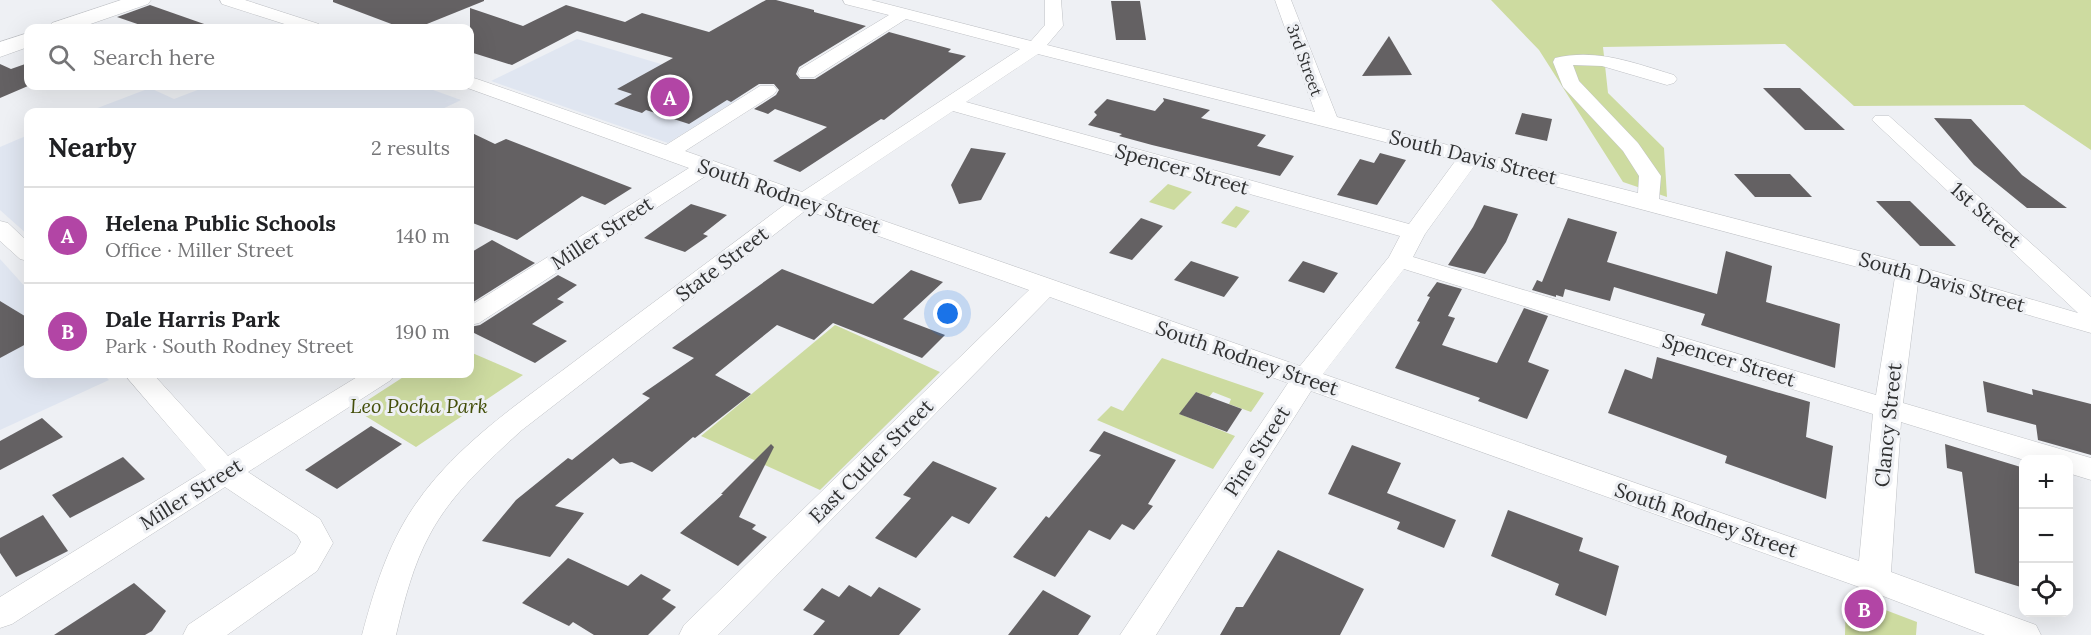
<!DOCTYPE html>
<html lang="en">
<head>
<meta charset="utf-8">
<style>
  body { margin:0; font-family:Lora,serif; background:#f2f2f2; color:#202124 }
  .controls { position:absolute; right:18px; bottom:18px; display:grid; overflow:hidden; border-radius:12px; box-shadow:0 6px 24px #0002 }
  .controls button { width:54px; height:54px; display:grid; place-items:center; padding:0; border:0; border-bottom:2px solid #e0e0e0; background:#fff; color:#202124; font:30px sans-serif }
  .you { position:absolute; left:948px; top:314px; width:21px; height:21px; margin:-15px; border:4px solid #fff; border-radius:50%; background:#1a73e8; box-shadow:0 0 0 9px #1a73e833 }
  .badge { display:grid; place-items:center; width:39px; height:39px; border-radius:50%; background:#b245a5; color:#fff; font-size:20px; font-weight:700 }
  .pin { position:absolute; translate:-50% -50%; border:3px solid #fff; box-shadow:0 2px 6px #0006 }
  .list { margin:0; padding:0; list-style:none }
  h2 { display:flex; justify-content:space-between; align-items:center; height:78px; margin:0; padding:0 24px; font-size:26px }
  h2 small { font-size:20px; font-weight:400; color:#757577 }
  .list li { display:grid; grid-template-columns:39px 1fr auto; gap:18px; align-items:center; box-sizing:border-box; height:96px; padding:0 24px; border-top:2px solid #e0e0e0 }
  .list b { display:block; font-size:22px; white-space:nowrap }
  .list p { margin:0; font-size:20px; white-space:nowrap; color:#757577 }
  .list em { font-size:20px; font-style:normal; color:#757577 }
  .icon { flex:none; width:33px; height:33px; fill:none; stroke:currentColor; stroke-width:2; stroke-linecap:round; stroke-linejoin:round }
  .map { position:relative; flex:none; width:2091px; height:635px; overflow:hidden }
  .search { position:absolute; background:#fff; box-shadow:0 6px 24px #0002; left:24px; top:24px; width:450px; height:66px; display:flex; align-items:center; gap:15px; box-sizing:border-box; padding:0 21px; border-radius:12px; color:#757577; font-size:22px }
  .panel { position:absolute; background:#fff; box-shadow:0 6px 24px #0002; left:24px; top:108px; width:450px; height:270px; border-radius:12px }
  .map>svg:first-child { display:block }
</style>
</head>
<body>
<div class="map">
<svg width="2091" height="635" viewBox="0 0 2091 635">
  <rect width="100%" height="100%" fill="#eef0f4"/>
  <g fill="#e0e6f1">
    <path d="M 577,39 L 728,84 L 743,92 L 739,99 L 668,143 L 491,81 Z"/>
    <path d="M 208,86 L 422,86 L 461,100 L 436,112 L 87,112 L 150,88 L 174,99 Z"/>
    <path d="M 28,135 L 28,235 L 0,210 L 0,147 Z"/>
    <path d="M 0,259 L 28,290 L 28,374 L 103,374 L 109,380 L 0,430 Z"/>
  </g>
  <g fill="#cddba0">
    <path d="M 1491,0 L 2091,0 L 2091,150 L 2024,105 L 1854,106 L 1785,44 L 1603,47 L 1608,93 L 1664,148 L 1667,197 L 1623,182 L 1539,50 Z"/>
    <path d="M 1168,184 L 1192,192 L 1174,210 L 1149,202 Z"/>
    <path d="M 1236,206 L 1250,211 L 1236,228 L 1221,223 Z"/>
    <path d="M 835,325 L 940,372 L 820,490 L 701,436 Z"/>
    <path d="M 470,352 L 523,375 L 416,447 L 354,409 L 408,374 L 470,374 Z"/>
    <path d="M 1162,358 L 1264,393 L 1251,412 L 1229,404 L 1231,399 L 1213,392 L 1209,397 L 1196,392 L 1180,414 L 1235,436 L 1213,469 L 1097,420 L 1111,406 L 1123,411 Z"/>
    <path d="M 1846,595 L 1917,622 L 1916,635 L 1845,635 Z"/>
  </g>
  <g fill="#646163">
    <path d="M 333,0 L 484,0 L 484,1 L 417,28 L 402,28 L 333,2 Z"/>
    <path d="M 766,0 L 776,0 L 814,10 L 814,12 L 866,26 L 799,67 L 796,74 L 800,79 L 815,79 L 889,32 L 951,49 L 948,52 L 966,56 L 884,120 L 881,119 L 800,172 L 773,161 L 827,127 L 775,109 L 768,114 L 754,109 L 776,95 L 779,90 L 774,84 L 759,84 L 731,102 L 727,100 L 689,124 L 646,110 L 642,113 L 614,104 L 632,94 L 617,89 L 673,58 L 577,31 L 512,65 L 470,52 L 470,8 L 523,26 L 566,5 L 625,22 L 642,13 L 709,32 Z"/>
    <path d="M 1111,1 L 1140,1 L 1146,40 L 1116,40 Z"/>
    <path d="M 150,5 L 207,25 L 206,28 L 149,28 L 117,17 Z"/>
    <path d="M 1389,36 L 1412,75 L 1362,76 Z"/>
    <path d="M 28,63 L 28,86 L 0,98 L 0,64 L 11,69 Z"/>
    <path d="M 1763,88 L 1800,88 L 1845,130 L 1805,130 Z"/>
    <path d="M 1163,98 L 1210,110 L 1201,118 L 1266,135 L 1257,146 L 1294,156 L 1280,176 L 1152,145 L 1119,136 L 1122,134 L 1088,125 L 1097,115 L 1094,112 L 1107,99 L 1155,111 L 1164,101 Z"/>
    <path d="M 1522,113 L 1552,119 L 1547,141 L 1515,134 Z"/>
    <path d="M 1934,118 L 1971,119 L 2022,175 L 2067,208 L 2027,208 L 1974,165 Z"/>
    <path d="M 470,132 L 495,144 L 506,139 L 632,188 L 605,205 L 582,196 L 517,240 L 470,222 Z"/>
    <path d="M 971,148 L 1006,153 L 981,200 L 959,204 L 951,185 Z"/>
    <path d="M 1380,153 L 1406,160 L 1377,205 L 1337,195 L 1360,159 L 1374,163 Z"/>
    <path d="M 1734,174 L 1790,174 L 1812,197 L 1755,197 Z"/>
    <path d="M 1876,201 L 1910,201 L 1956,246 L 1920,246 Z"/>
    <path d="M 691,204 L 727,215 L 703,234 L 708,236 L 685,252 L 644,238 Z"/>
    <path d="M 1484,205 L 1518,214 L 1506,242 L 1485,274 L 1448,265 L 1473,227 Z"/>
    <path d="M 1141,218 L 1163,226 L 1132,260 L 1109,253 Z"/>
    <path d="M 1568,218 L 1617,232 L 1607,262 L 1717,294 L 1726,251 L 1772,266 L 1766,302 L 1840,324 L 1835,368 L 1701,325 L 1705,314 L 1614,287 L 1610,301 L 1565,289 L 1563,297 L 1556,295 L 1556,297 L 1532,290 L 1537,280 L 1542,282 Z"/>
    <path d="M 492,240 L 535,263 L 470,304 L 470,253 Z"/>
    <path d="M 1191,261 L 1239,277 L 1224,297 L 1174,280 Z"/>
    <path d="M 1303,261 L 1338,273 L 1324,293 L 1288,281 Z"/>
    <path d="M 782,269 L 873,304 L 911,270 L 943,282 L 903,319 L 945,335 L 922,358 L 833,323 L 814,340 L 777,325 L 715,375 L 751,394 L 695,438 L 693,437 L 652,472 L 632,462 L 620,464 L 613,458 L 555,506 L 584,513 L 550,557 L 482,541 L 516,500 L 568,458 L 572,460 L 650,398 L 642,394 L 694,358 L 672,348 Z"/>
    <path d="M 558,275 L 577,285 L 557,299 L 564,302 L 532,324 L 567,341 L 535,363 L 470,331 L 470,327 L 480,325 Z"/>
    <path d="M 1437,282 L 1462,289 L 1448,316 L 1455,318 L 1442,345 L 1497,363 L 1524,308 L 1548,316 L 1528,362 L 1549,370 L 1527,419 L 1478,401 L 1480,398 L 1395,368 L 1420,322 L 1417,321 L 1430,297 L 1427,296 Z"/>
    <path d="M 0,301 L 28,318 L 28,343 L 0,358 Z"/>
    <path d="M 1657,357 L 1810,402 L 1806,437 L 1833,446 L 1826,499 L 1725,463 L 1727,456 L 1608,413 L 1625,369 L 1652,379 Z"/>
    <path d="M 1983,381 L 2033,395 L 2032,389 L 2091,404 L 2091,455 L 2038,440 L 2036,425 L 1987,412 Z"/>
    <path d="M 1196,392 L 1242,409 L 1227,432 L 1179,414 Z"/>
    <path d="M 42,418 L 63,437 L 0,470 L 0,441 Z"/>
    <path d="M 371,426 L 402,444 L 337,489 L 305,470 Z"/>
    <path d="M 1104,431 L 1176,460 L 1148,504 L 1153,506 L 1134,530 L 1122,524 L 1110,540 L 1089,530 L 1055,577 L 1013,557 L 1046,516 L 1049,518 L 1101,455 L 1089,451 Z"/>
    <path d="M 771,444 L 774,447 L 739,517 L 756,525 L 752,529 L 767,537 L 738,566 L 680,533 L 723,494 L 721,494 Z"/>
    <path d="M 1945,444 L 2024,468 L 2024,588 L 1975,573 L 1962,472 L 1947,468 Z"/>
    <path d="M 1352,445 L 1401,463 L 1387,493 L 1456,520 L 1444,548 L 1397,529 L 1400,522 L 1328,494 Z"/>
    <path d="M 123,457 L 145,479 L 70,518 L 52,495 Z"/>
    <path d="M 933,461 L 997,488 L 969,524 L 952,516 L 916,558 L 875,538 L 911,498 L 903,495 Z"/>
    <path d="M 1508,510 L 1583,538 L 1579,551 L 1619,566 L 1606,616 L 1555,595 L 1559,584 L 1491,556 Z"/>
    <path d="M 43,515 L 68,551 L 16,577 L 0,553 L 0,538 Z"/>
    <path d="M 1278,550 L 1364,589 L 1340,635 L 1220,635 L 1236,607 L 1243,607 Z"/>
    <path d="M 568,558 L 628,586 L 641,574 L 671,590 L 662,599 L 676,607 L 648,635 L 594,635 L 573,622 L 569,626 L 522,603 Z"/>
    <path d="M 134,583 L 166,611 L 152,631 L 145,635 L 54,635 Z"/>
    <path d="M 849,585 L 871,597 L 879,587 L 921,609 L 899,635 L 813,635 L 825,621 L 803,610 L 822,588 L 839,597 Z"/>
    <path d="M 1043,590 L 1091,616 L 1078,635 L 1008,635 Z"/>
  </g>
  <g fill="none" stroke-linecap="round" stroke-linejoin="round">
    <g stroke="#bfc1c5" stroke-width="1">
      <g id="minor">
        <path d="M 220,0 L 245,0 L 319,24 L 322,28 L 297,28 L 222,4 Z"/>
        <path d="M 843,0 L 871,0 L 1031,41 L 1045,25 L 1045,0 L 1061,0 L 1063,26 L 1047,45 L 1315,112 L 1275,0 L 1291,0 L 1337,117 L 1638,193 L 1639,176 L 1623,151 L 1563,87 L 1553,62 L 1555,58 C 1597,48 1634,63 1674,75 L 1677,79 L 1674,83 L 1667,85 L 1602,66 L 1573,65 L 1579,81 L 1638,143 L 1661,176 L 1659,199 L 1917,266 L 2078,313 L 1872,120 L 1875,116 L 1889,116 L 2091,297 L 2091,333 L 1918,283 L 1903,403 L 2091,458 L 2091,480 L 2068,473 L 2068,460 L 2024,460 L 1901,422 L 1891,572 L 2036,625 L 2041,635 L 1985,635 L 1862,588 L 1311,391 L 1156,635 L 1120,635 L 1288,383 L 1050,297 L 718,635 L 679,635 L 684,625 L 1029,290 L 806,210 L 522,430 C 488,461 452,493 430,534 C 413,565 404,601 396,635 L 362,635 C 374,590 388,544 415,505 C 457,443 524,400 583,355 C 651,304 719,254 787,203 L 707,175 L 479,323 L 470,325 L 470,306 L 689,168 L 462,86 L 470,86 L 470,77 L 477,79 L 666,145 L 760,86 L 774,86 L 777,90 L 774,94 L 685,151 L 802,192 L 1020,49 L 906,19 L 814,77 L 800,77 L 798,73 L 800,69 L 889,15 L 845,4 ZM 1038,54 L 1456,160 L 1409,224 L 966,102 ZM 953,111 L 1400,236 L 1389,257 L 1300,366 L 821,199 ZM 1475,165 L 1895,277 L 1876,395 L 1413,257 L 1425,234 ZM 1404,269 L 1873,414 L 1859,561 L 1323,374 Z"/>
        <path d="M 0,221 L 8,223 L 28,242 L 28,261 L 20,259 L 0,241 Z"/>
        <path d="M 124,374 L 153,374 L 228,456 L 362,374 L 395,374 L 391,380 L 248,472 L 320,519 L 333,543 L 317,571 L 227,635 L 183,635 L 188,625 L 295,553 L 301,542 L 297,535 L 225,487 L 12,624 L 0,628 L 0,597 L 206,470 Z"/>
      </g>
    </g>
    <g stroke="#bfc1c5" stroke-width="1">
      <g id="tertiary">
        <path d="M 121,0 L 151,0 L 148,4 L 79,28 L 49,28 L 52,23 Z"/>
        <path d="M 28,33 L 28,47 L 0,57 L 0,42 Z"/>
      </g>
    </g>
    <use href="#minor" fill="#fff" fill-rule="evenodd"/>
    <use href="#tertiary" fill="#fff" fill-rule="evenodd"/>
  </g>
  <g text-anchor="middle" stroke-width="6" stroke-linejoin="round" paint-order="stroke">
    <g font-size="16" fill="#303132" stroke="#eef0f4">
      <text transform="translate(1305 60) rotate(70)" y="6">3rd Street</text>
    </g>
    <g font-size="20" fill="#303132" stroke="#eef0f4">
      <text transform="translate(1473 157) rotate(14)" y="7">South Davis Street</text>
      <text transform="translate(1182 169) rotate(16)" y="7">Spencer Street</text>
      <text transform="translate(789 196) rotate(19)" y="7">South Rodney Street</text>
      <text transform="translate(1986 215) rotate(42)" y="7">1st Street</text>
      <text transform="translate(602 233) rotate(-33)" y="7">Miller Street</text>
      <text transform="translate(722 264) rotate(-37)" y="7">State Street</text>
      <text transform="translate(1942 282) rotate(16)" y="7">South Davis Street</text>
      <text transform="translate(1247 358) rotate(19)" y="7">South Rodney Street</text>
      <text transform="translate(1729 360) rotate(17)" y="7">Spencer Street</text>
      <text transform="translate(1888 425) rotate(-84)" y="7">Clancy Street</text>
      <text transform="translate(1257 451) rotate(-57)" y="7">Pine Street</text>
      <text transform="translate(871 461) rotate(-45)" y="7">East Cutler Street</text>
      <text transform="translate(191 494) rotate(-32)" y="7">Miller Street</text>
      <text transform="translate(1706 520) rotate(19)" y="7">South Rodney Street</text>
    </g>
    <g font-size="20" font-style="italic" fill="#444f0a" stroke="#eef0f4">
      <text x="419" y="413">Leo Pocha Park</text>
    </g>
  </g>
</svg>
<div class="controls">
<button>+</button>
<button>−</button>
<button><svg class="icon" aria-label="locate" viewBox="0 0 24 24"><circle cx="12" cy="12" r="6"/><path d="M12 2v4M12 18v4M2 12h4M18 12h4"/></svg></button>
</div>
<div class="you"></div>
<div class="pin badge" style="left:670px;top:97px">A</div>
<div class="pin badge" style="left:1864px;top:609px">B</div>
<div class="search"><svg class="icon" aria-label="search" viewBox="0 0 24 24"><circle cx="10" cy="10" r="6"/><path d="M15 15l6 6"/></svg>Search here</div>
<section class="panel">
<h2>Nearby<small>2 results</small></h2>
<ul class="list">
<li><span class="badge">A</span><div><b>Helena Public Schools</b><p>Office · Miller Street</p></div><em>140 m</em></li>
<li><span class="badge">B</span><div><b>Dale Harris Park</b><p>Park · South Rodney Street</p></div><em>190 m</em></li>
</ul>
</section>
</div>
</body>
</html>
